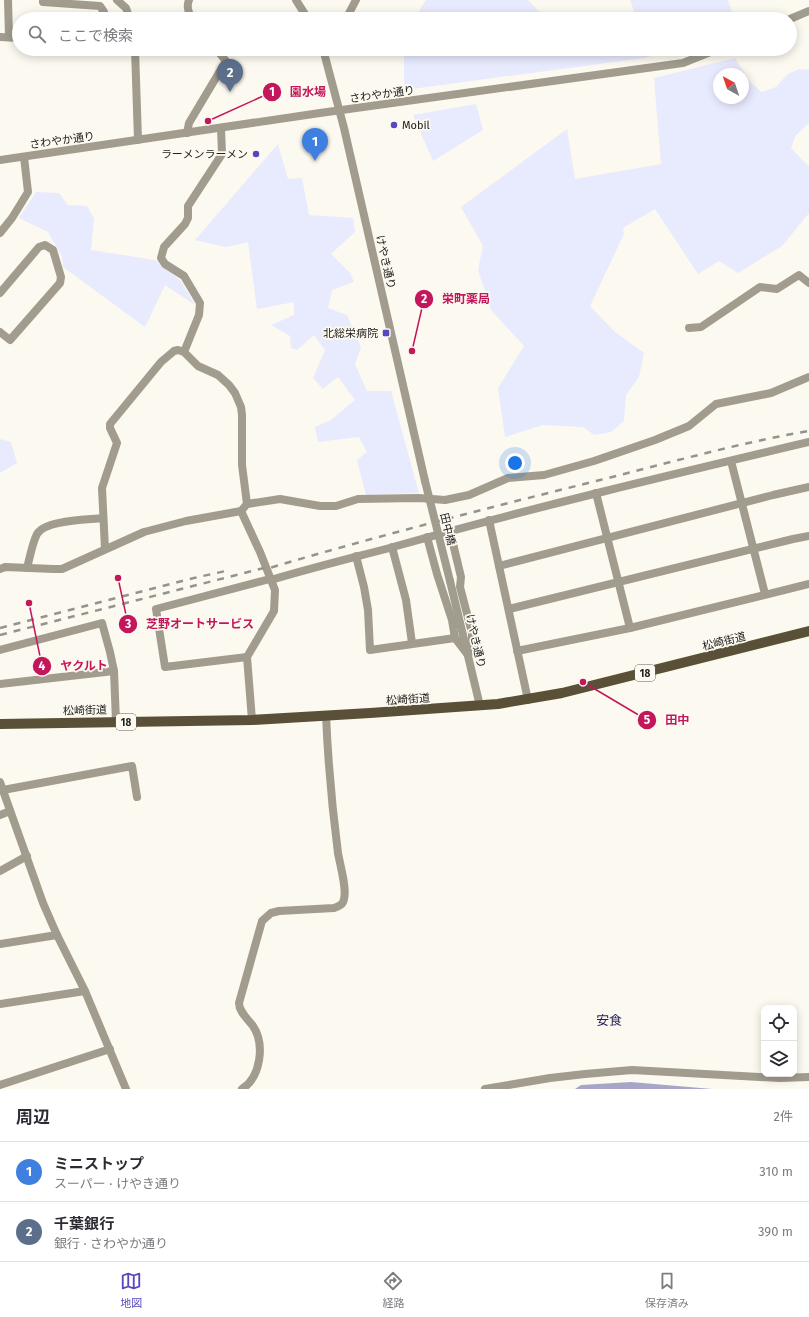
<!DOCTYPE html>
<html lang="ja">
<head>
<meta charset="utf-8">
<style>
  body { margin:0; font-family:"Fira Sans","Noto Sans JP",sans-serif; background:#f7f7f7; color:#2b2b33 }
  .controls { position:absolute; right:12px; bottom:12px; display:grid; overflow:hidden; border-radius:8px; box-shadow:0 2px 10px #0003 }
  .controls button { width:36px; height:36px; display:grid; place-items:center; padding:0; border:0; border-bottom:1px solid #e1e1e2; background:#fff; color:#2b2b33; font:20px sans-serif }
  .compass { position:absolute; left:713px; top:68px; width:36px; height:36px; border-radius:50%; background:#fff; box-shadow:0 2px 10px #0003; rotate:320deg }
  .you { position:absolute; left:515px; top:463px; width:14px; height:14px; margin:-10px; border:3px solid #fff; border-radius:50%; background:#1a73e8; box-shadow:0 0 0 6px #1a73e833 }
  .badge { display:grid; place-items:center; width:26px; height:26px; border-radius:50%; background:#5647bf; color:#fff; font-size:13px; font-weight:700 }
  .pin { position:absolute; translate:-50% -33px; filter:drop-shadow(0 1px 2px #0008) }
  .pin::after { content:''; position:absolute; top:21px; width:14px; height:12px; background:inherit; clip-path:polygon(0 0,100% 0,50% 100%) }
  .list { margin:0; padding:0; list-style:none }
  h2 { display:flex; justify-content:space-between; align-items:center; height:52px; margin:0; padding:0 16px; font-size:17px }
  h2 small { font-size:13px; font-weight:400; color:#7c7c81 }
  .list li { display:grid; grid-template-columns:26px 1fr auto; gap:12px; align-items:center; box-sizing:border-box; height:60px; padding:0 16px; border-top:1px solid #e1e1e2 }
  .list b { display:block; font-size:15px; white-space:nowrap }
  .list p { margin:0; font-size:13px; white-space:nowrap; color:#7c7c81 }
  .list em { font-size:13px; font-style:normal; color:#7c7c81 }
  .icon { flex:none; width:22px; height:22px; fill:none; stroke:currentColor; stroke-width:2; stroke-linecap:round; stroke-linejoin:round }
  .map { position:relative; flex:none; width:809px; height:1089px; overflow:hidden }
  .search { position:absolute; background:#fff; box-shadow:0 2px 10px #0003; left:12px; right:12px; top:12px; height:44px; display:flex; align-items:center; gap:10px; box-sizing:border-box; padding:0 14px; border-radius:22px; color:#7c7c81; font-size:15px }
  .sheet { height:172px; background:#fff }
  nav { display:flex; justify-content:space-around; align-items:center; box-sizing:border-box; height:56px; border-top:1px solid #e1e1e2; background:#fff; font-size:11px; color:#7c7c81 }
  nav a { display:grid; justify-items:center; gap:2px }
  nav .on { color:#5647bf }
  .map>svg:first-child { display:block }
</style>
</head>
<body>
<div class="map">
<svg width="809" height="1089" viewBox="0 0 809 1089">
  <rect width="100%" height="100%" fill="#fcf9f0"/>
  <g fill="#e8eafe" fill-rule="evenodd">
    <path d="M 426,0 L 528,0 L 546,19 L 414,19 Z"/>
    <path d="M 630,0 L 728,0 L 734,19 L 637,19 Z"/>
    <path d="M 404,49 L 677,49 L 644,58 L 404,90 Z"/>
    <path d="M 735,58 L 750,82 L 762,92 L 776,87 L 788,74 L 799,69 L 809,70 L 809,123 L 796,135 L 791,148 L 809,167 L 809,213 L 782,246 L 738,273 L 719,261 L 698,274 L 655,209 L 623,228 L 624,234 L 590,306 L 615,332 L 644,353 L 639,377 L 626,395 L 624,421 L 611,432 L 594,435 L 583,427 L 543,425 L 505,437 L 498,388 L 524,346 L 491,310 L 478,270 L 483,246 L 461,207 L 567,129 L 575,179 L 661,164 L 654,78 ZM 719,74 L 743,74 L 743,98 L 719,98 Z"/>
    <path d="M 476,104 L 483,130 L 433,161 L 413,115 Z"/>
    <path d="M 278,144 L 288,179 L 302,178 L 309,215 L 353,218 L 355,232 L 331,254 L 350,273 L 354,282 L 332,290 L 328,308 L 347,315 L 361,347 L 355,364 L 367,391 L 391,391 L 419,493 L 366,495 L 357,460 L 367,452 L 359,437 L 318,442 L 315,427 L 331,420 L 355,400 L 338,377 L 323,389 L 313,378 L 325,350 L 314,335 L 297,350 L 291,348 L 290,336 L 271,325 L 294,315 L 294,302 L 257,309 L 248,242 L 226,247 L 195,240 Z"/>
    <path d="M 36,192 L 59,193 L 68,205 L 87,206 L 94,219 L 91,250 L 155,260 L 181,281 L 195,305 L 165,285 L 145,327 L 63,267 L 62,257 L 48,232 L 19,218 Z"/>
    <path d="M 0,439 L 11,442 L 17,463 L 0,473 Z"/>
  </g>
  <path fill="#a6a7c8" d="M 631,1082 L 712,1089 L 575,1089 L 581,1085 Z"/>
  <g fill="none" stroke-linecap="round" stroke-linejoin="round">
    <g stroke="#a19c8d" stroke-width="8">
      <path d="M 8,0 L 9,37"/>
      <path d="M 43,0 L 43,2 L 100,6 L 104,12 L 104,19"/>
      <path d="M 117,0 L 126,8 L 130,19"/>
      <path d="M 189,0 C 186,7 189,13 192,19"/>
      <path d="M 296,0 L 308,19"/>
      <path d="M 346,19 L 356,0"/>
      <path d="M 790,19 L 809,11"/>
      <path d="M 0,37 L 19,38"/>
      <path d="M 135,49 L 138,140"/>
      <path d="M 323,49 L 344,128 L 425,481"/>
      <path d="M 221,128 L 222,154 L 188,206 L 188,218 L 185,224 L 164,247 L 161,258 L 165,264 L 184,276 L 200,303 L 199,315 L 184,352 L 198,366 L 218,375 L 229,385 L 235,393 L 241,407 L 242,415 L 242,465 L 247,504"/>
      <path d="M 187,133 L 189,123 L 226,61 L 216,49"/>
      <path d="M 0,160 L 320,113 L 683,63 L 718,49"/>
      <path d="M 0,233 L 12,218 L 28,192 L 24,157"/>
      <path d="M 0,293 L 39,247 L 45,245 L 53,250 L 61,277 L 60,283 L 10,340 L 0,332"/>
      <path d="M 689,328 L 701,327 L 760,287 L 777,289 L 799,275 L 809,283"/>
      <path d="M 731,461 L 765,594"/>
      <path d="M 596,493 L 630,628"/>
      <path d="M 241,511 L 260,552 L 275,590 L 274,611 L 247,657 L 252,720"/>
      <path d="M 489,520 L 528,700"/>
      <path d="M 427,537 L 437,574 L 452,620 L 455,638 L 468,655 L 472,649 L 472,633 L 460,587 L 461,577 L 450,531"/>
      <path d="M 392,547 L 406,600 L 412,643"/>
      <path d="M 105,549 L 102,488 L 117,443 L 110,428 L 110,424 L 161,362 L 174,351 L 178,350 L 184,352"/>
      <path d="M 356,556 L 364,587 L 368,610 L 370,650 L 455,638"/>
      <path d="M 499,566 L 773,495 L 809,487"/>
      <path d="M 27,568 C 30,557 32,544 37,534 C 45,520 87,520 103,518"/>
      <path d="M 0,569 L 5,567 L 54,569 L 62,569 L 144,532 L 186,521 L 241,511 L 247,504 L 280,499 L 320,506 L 336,506 L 358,499 L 419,498 L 445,500 L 469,495 L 508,478 L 544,475 L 594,461 L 655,440 L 689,426 L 716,404 L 771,393 L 809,377"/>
      <path d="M 271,580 C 311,568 352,558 393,547 C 531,508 670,475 809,442"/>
      <path d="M 450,581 L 480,706"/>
      <path d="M 509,609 L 793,539 L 809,536"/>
      <path d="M 0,650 L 102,623 L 110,652 L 114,671 L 116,722"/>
      <path d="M 517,651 L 630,628 L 809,584"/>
      <path d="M 247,657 L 165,667 L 156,609 L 270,579"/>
      <path d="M 0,684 L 114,671"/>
      <path d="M 0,782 L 43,903 L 57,935 L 85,991"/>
      <path d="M 3,790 L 132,766 L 137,797"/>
      <path d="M 0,815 L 10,811"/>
      <path d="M 0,871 L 27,856"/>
      <path d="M 0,944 L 57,935"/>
      <path d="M 0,1004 L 85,991 L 126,1089"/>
      <path d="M 0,1085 L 110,1049"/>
      <path d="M 242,1089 C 261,1077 265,1044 253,1026 C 248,1019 239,1012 239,1003 L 262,921 L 271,913 L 279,911 L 334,908 C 339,906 343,905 344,899 C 347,888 340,865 338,853 C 332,807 328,761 326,715"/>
      <path d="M 485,1089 L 550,1078 L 585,1074 L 632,1070 L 780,1078 L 809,1077"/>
    </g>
    <path stroke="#595037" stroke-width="10" d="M 0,724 L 252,720 L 370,713 L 498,704 L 562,693 L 809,631"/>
    <g stroke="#95938d" stroke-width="2.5" stroke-dasharray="7 7" stroke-linecap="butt">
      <path d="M 0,628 L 194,578 L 230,570"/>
      <path d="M 0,635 L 264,568 L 266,569 C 377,536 488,508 600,480 C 669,463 738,443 809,431"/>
    </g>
    <path stroke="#a19c8d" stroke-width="8" d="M 425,481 L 450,581"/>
  </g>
  <g fill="#5647bf" stroke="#fcf9f0" stroke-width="1.5">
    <circle cx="394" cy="125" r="4"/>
    <circle cx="256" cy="154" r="4"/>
    <rect x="382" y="329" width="8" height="8" rx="2"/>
  </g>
  <g text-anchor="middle" stroke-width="3.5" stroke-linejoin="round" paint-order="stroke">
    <g fill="#fcf9f0" stroke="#63615c" stroke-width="1">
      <rect x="635" y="665" width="20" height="16" rx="3"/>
      <rect x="116" y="714" width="20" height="16" rx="3"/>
    </g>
    <g font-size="10" font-weight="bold" fill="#21201d">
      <text x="645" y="677">18</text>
      <text x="126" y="726">18</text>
    </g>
    <g font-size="11" fill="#21201d" stroke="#fcf9f0">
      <text transform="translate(382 94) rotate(-8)" y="4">さわやか通り</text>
      <text transform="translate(62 140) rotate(-8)" y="4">さわやか通り</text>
      <text transform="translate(386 262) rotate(77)" y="4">けやき通り</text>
      <text transform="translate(448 529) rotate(76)" y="4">田中橋</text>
      <text transform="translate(476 641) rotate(77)" y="4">けやき通り</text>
      <text transform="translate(724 641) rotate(-14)" y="4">松崎街道</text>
      <text transform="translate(408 699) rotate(-4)" y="4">松崎街道</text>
      <text transform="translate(85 710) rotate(-1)" y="4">松崎街道</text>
    </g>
    <g font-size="11" fill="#21201d" stroke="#fcf9f0" text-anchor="end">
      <text x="402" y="129" text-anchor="start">Mobil</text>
      <text x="248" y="158">ラーメンラーメン</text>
      <text x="378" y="337">北総栄病院</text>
    </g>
    <g font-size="13" fill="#251e58" stroke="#fcf9f0">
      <text x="609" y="1025">安食</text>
    </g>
  </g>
  <path fill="none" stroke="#c2185b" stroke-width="1.5" d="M208 121L272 92M412 351L424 299M118 578L128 624M29 603L42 666M583 682L647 720"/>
  <g fill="#c2185b" stroke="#fcf9f0" stroke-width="1.5">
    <circle cx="208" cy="121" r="4"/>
    <circle cx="412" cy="351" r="4"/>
    <circle cx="118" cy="578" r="4"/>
    <circle cx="29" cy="603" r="4"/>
    <circle cx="583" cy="682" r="4"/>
    <circle cx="272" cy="92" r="10"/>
    <circle cx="424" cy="299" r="10"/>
    <circle cx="128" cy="624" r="10"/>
    <circle cx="42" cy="666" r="10"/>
    <circle cx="647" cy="720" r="10"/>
  </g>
  <g font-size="12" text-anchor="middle" font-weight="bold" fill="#fff">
    <text x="272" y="96">1</text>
    <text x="424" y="303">2</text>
    <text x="128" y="628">3</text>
    <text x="42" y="670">4</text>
    <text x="647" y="724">5</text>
  </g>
  <g font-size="12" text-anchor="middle" font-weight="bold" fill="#c2185b" stroke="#fcf9f0" stroke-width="3.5" stroke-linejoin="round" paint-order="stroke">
    <text x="308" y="96">園水場</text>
    <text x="466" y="303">栄町薬局</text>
    <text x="200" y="628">芝野オートサービス</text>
    <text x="84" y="670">ヤクルト</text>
    <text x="677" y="724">田中</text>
  </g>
</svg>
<div class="controls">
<button><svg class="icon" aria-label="locate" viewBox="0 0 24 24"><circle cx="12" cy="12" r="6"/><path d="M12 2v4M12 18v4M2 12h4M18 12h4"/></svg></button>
<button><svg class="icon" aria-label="layers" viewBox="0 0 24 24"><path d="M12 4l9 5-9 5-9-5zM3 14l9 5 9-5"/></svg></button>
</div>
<svg class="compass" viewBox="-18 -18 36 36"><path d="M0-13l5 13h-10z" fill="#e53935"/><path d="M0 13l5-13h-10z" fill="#7c7c81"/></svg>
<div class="you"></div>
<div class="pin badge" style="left:315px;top:161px;background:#3f7fe0">1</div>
<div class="pin badge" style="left:230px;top:92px;background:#5c6f8a">2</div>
<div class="search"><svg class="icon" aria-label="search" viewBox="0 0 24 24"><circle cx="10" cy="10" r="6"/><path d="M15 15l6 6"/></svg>ここで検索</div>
</div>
<section class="sheet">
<h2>周辺<small>2件</small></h2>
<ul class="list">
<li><span class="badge" style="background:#3f7fe0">1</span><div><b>ミニストップ</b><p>スーパー · けやき通り</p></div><em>310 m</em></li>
<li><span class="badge" style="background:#5c6f8a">2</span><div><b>千葉銀行</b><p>銀行 · さわやか通り</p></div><em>390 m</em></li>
</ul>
</section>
<nav>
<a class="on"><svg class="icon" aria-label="map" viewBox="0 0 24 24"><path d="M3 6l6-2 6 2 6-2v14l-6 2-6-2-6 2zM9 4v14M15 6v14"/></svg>地図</a>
<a><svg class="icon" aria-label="directions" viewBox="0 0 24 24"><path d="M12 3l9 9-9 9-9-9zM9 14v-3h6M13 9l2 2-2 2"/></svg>経路</a>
<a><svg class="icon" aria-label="saved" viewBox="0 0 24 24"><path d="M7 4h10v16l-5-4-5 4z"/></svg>保存済み</a>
</nav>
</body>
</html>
